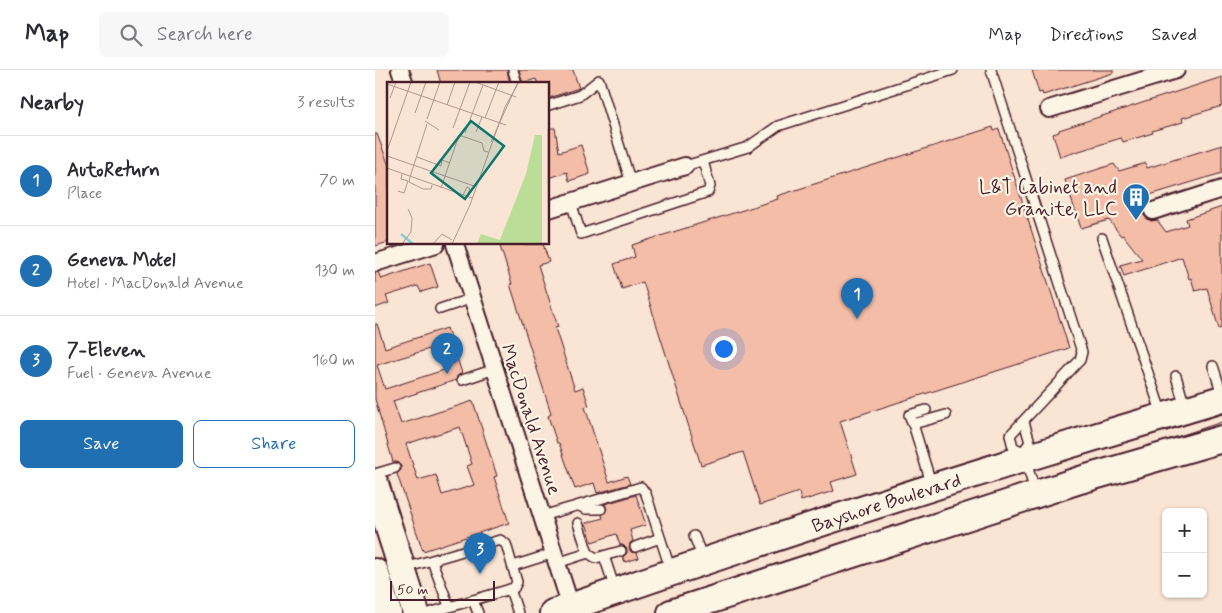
<!DOCTYPE html>
<html lang="en">
<head>
<meta charset="utf-8">
<style>
  body { margin:0; font-family:Mynerve,sans-serif; background:#f7f7f7; color:#2b2b33 }
  .controls { position:absolute; right:15px; bottom:15px; display:grid; overflow:hidden; border-radius:8px; box-shadow:0 1px 4px #0004 }
  .controls button { width:45px; height:45px; display:grid; place-items:center; padding:0; border:0; border-bottom:1px solid #e1e1e2; background:#fff; color:#2b2b33; font:25px sans-serif }
  .scale { position:absolute; left:15px; bottom:12px; width:105px; box-sizing:border-box; padding-left:5px; border:2px solid #4a1f2b; border-top:0; font-size:14px; line-height:18px; white-space:nowrap; color:#4a1f2b; -webkit-text-stroke:4px #fcf5e5; paint-order:stroke }
  .you { position:absolute; left:348px; top:278px; width:18px; height:18px; margin:-12px; border:4px solid #fff; border-radius:50%; background:#1a73e8; box-shadow:0 0 0 8px #1a73e833 }
  .badge { display:grid; place-items:center; width:32px; height:32px; border-radius:50%; background:#1f6fb2; color:#fff; font-size:16px; font-weight:700 }
  .pin { position:absolute; translate:-50% -41px; filter:drop-shadow(0 1px 2px #0008) }
  .pin::after { content:''; position:absolute; top:26px; width:18px; height:15px; background:inherit; clip-path:polygon(0 0,100% 0,50% 100%) }
  .list { margin:0; padding:0; list-style:none }
  h2 { display:flex; justify-content:space-between; align-items:center; height:65px; margin:0; padding:0 20px; font-size:21px }
  h2 small { font-size:16px; font-weight:400; color:#7c7c81 }
  .list li { display:grid; grid-template-columns:32px 1fr auto; gap:15px; align-items:center; box-sizing:border-box; height:90px; padding:0 20px; border-top:1px solid #e1e1e2 }
  .list b { display:block; font-size:19px; white-space:nowrap }
  .list p { margin:0; font-size:16px; white-space:nowrap; color:#7c7c81 }
  .list em { font-size:16px; font-style:normal; color:#7c7c81 }
  .actions { display:flex; gap:10px; padding:15px 20px }
  .actions a { flex:1; padding:11px 0; border:1px solid #1f6fb2; border-radius:8px; text-align:center; font-size:18px; color:#1f6fb2 }
  .actions .main { background:#1f6fb2; color:#fff }
  .icon { flex:none; width:28px; height:28px; fill:none; stroke:currentColor; stroke-width:2; stroke-linecap:round; stroke-linejoin:round }
  .map { position:relative; flex:none; width:847px; height:543px; overflow:hidden }
  header { display:flex; align-items:center; gap:30px; box-sizing:border-box; height:70px; padding:0 25px; background:#fff; border-bottom:1px solid #e1e1e2 }
  header strong { font-size:24px }
  nav { display:flex; gap:28px; margin-inline-start:auto; font-size:18px }
  .search { width:350px; height:45px; background:#f7f7f7; display:flex; align-items:center; gap:12px; box-sizing:border-box; padding:0 18px; border-radius:8px; color:#7c7c81; font-size:19px }
  main { display:flex }
  aside { flex:1; background:#fff }
  .map>svg:first-child { display:block }
</style>
</head>
<body>
<header>
<strong>Map</strong>
<div class="search"><svg class="icon" aria-label="search" viewBox="0 0 24 24"><circle cx="10" cy="10" r="6"/><path d="M15 15l6 6"/></svg>Search here</div>
<nav><a>Map</a><a>Directions</a><a>Saved</a></nav>
</header>
<main>
<aside>
<h2>Nearby<small>3 results</small></h2>
<ul class="list">
<li><span class="badge">1</span><div><b>AutoReturn</b><p>Place</p></div><em>70 m</em></li>
<li><span class="badge">2</span><div><b>Geneva Motel</b><p>Hotel · MacDonald Avenue</p></div><em>130 m</em></li>
<li><span class="badge">3</span><div><b>7-Eleven</b><p>Fuel · Geneva Avenue</p></div><em>160 m</em></li>
</ul>
<div class="actions"><a class="main">Save</a><a>Share</a></div>
</aside>
<div class="map">
<svg width="847" height="543" viewBox="0 0 847 543">
  <rect width="100%" height="100%" fill="#fae4d3"/>
  <filter id="ink" filterUnits="userSpaceOnUse"><feTurbulence type="fractalNoise" baseFrequency=".02" numOctaves="2"/><feDisplacementMap in="SourceGraphic" scale="10" xChannelSelector="R" yChannelSelector="G"/><feConvolveMatrix kernelMatrix="1 2 1 2 8 2 1 2 1" color-interpolation-filters="sRGB"/></filter>
  <g filter="url(#ink)">
    <g fill="#f4bda8" stroke="#4a1f2b" fill-rule="evenodd">
      <path d="M 62,0 L 132,0 L 135,14 L 66,14 Z"/>
      <path d="M 144,0 L 198,0 L 204,18 L 174,28 L 174,14 L 163,14 L 161,9 L 148,13 Z"/>
      <path d="M 657,0 L 738,0 L 738,3 L 668,25 L 667,22 L 664,23 Z"/>
      <path d="M 847,7 L 847,36 L 807,48 L 808,52 L 777,61 L 778,63 L 748,72 L 746,68 L 685,87 L 678,64 L 684,62 L 684,60 Z"/>
      <path d="M 618,57 L 619,61 L 624,59 L 694,278 L 465,351 L 482,404 L 456,412 L 459,421 L 426,431 L 424,422 L 385,435 L 368,382 L 326,395 L 268,212 L 247,219 L 239,194 L 260,187 L 257,175 L 403,129 L 402,126 Z"/>
      <path d="M 174,58 L 180,58 L 184,82 L 206,75 L 215,104 L 194,111 L 192,102 L 174,108 Z"/>
      <path d="M 0,64 L 2,64 L 14,96 L 14,172 L 0,176 Z"/>
      <path d="M 847,75 L 847,103 L 765,128 L 770,135 L 768,144 L 771,148 L 776,151 L 782,150 L 791,162 L 813,155 L 811,149 L 847,137 L 847,258 L 844,259 L 832,218 L 820,221 L 816,208 L 814,209 L 807,187 L 749,206 L 745,195 L 767,189 L 748,165 L 746,166 L 734,150 L 706,158 L 690,110 L 739,94 L 744,101 L 771,93 L 772,98 Z"/>
      <path d="M 132,174 L 168,174 L 174,192 L 163,195 L 183,257 L 180,258 L 200,320 L 208,317 L 214,336 L 210,337 L 234,412 L 252,406 L 255,414 L 222,423 L 219,413 L 200,419 L 184,373 L 182,373 L 173,346 L 175,345 L 176,343 L 135,214 L 137,214 L 125,176 Z"/>
      <path d="M 55,193 L 63,217 L 46,222 L 43,216 L 11,226 L 14,233 L 0,238 L 0,203 L 3,202 L 6,209 Z"/>
      <path d="M 0,254 L 2,254 L 10,278 L 72,258 L 87,303 L 82,306 L 81,310 L 18,331 L 26,354 L 98,331 L 122,406 L 119,407 L 134,453 L 48,481 L 22,404 L 26,400 L 26,396 L 22,392 L 18,392 L 0,329 ZM 64,276 L 72,299 L 10,319 L 2,295 ZM 85,357 L 97,394 L 92,396 L 99,415 L 67,425 L 61,405 L 43,410 L 31,374 Z"/>
      <path d="M 261,425 L 271,455 L 255,460 L 258,471 L 255,473 L 254,479 L 256,482 L 262,483 L 264,488 L 250,492 L 248,487 L 252,483 L 252,479 L 248,475 L 245,475 L 241,464 L 217,472 L 211,453 L 228,448 L 227,445 L 232,439 L 230,434 Z"/>
    </g>
    <g fill="none" stroke-linecap="round" stroke-linejoin="round">
      <g stroke="#4a1f2b" stroke-width="12">
        <g id="lane">
          <path d="M 138,0 L 142,14"/>
          <path d="M 616,0 L 707,282 L 705,290 L 635,365 L 638,377 L 648,382 L 660,421"/>
          <path d="M 174,35 L 205,25 L 224,10 L 256,113"/>
          <path d="M 310,96 L 373,77 L 403,56 L 578,0"/>
          <path d="M 196,132 L 206,164 L 333,122 L 335,116 L 328,91"/>
          <path d="M 727,168 L 787,344"/>
          <path d="M 65,239 L 98,228"/>
          <path d="M 838,296 L 847,324"/>
          <path d="M 801,306 L 810,337"/>
          <path d="M 87,310 L 120,299"/>
          <path d="M 538,354 L 534,345 L 551,340"/>
          <path d="M 648,382 L 655,372 L 649,352"/>
          <path d="M 0,404 L 20,398"/>
          <path d="M 557,416 L 538,354 L 571,345"/>
          <path d="M 204,436 L 211,439 L 226,439"/>
          <path d="M 167,446 L 266,417 L 271,424 L 296,501"/>
          <path d="M 203,453 L 213,483 L 221,488 L 246,481"/>
          <path d="M 319,466 L 328,489"/>
          <path d="M 260,477 L 285,468"/>
          <path d="M 229,486 L 240,519"/>
          <path d="M 57,491 L 74,536"/>
          <path d="M 182,493 L 213,483"/>
          <path d="M 138,496 L 179,483"/>
          <path d="M 30,498 L 125,470 L 131,474 L 142,512 L 139,518 L 54,543"/>
          <path d="M 135,519 L 143,543"/>
          <path d="M 98,530 L 103,543"/>
        </g>
      </g>
      <g stroke="#4a1f2b" stroke-width="20">
        <g id="street">
          <path d="M 25,0 L 30,14"/>
          <path d="M 674,39 L 801,0"/>
          <path d="M 174,139 L 310,96"/>
          <path d="M 778,141 L 847,119"/>
          <path d="M 80,174 L 196,537"/>
          <path d="M 0,193 L 61,174"/>
        </g>
      </g>
      <g stroke="#4a1f2b" stroke-width="30">
        <g id="primary">
          <path d="M 0,414 L 41,543"/>
          <path d="M 0,502 L 13,543"/>
          <path id="s1" d="M 178,543 C 399,466 622,395 847,329"/>
          <path d="M 296,543 L 705,410 L 847,369"/>
        </g>
      </g>
      <use href="#lane" stroke="#fcf5e5" stroke-width="9"/>
      <use href="#street" stroke="#fcf5e5" stroke-width="16"/>
      <use href="#primary" stroke="#fcf5e5" stroke-width="26"/>
      <g stroke="#4a1f2b" stroke-width="1">
        <path d="M 789,362 L 847,343"/>
        <path d="M 792,370 L 847,352"/>
      </g>
    </g>
  </g>
  <defs>
    <g id="building-pin" transform="scale(1.4375)"><path d="M0 17L-7.5 6A9.5 9.5 0 1 1 7.5 6Z" fill="#1f6fb2" stroke="#fcf5e5"/><path d="M-4-6H4V6H1V3H-1V6H-4ZM-2.5-4.3h1.7v1.8h-1.7ZM.8-4.3h1.7v1.8H.8ZM-2.5-1h1.7V.8h-1.7ZM.8-1h1.7V.8H.8Z" fill="#fff"/></g>
  </defs>
  <g fill-rule="evenodd">
    <use href="#building-pin" x="761" y="127"/>
  </g>
  <g text-anchor="middle" stroke-width="4.5" stroke-linejoin="round" paint-order="stroke">
    <g font-size="19" fill="#4a1f2b" stroke="#fcf5e5" text-anchor="end">
      <text x="742" y="123">L&amp;T Cabinet and<tspan x="742" dy="22">Granite, LLC</tspan></text>
    </g>
    <g font-size="19" fill="#4a1f2b" stroke="#fcf5e5">
      <text transform="translate(157 349) rotate(72)" y="7">MacDonald Avenue</text>
      <text dy="7" stroke="none"><textPath href="#s1" startOffset="351">Bayshore Boulevard</textPath></text>
    </g>
  </g>
  <g transform="translate(12 12)">
    <rect width="162" height="162" fill="#fae4d3"/>
    <path d="M 160,45 L 163,58 L 161,143 L 160,85 ZM 148,53 L 155,53 L 155,162 L 90,162 L 94,152 L 113,158 L 139,92 Z" fill="#badd97"/>
    <path fill="none" stroke="#80d1db" stroke-width="2.5" d="M 14,152 L 26,162"/>
    <path fill="none" stroke="#b49590" stroke-width="1" d="M 88,0 L 129,15M 0,2 L 119,43M 3,16 L 9,0M 60,23 L 68,0M 28,31 L 39,0M 98,36 L 112,0M 40,37 L 53,0M 38,39 L 52,48M 66,46 L 83,0M 89,50 L 95,35M 78,51 L 96,3M 104,60 L 131,0M 0,69 L 24,0M 0,74 L 87,104M 30,75 L 54,84 L 55,78 L 63,81M 0,86 L 85,116M 23,95 L 40,42M 23,95 L 22,100 L 36,107 L 44,107 L 45,103M 54,106 L 72,53 L 95,61 L 97,69 L 101,70M 11,109 L 17,111 L 21,99 L 14,97 L 15,92M 76,113 L 80,105 L 83,107 L 80,114M 15,162 L 24,150 L 25,136 L 21,127M 46,162 L 55,152 L 65,158M 65,162 L 83,123 L 118,25 L 132,0"/>
    <path fill="#0f766e" fill-opacity="0.15" stroke="#0f766e" stroke-width="2.5" d="M 84,39 L 117,64 L 78,117 L 44,91 Z"/>
    <rect width="162" height="162" fill="none" stroke="#4a1f2b" stroke-width="2.5"/>
  </g>
</svg>
<div class="controls">
<button>+</button>
<button>−</button>
</div>
<div class="scale">50 m</div>
<div class="you"></div>
<div class="pin badge" style="left:482px;top:249px">1</div>
<div class="pin badge" style="left:72px;top:304px">2</div>
<div class="pin badge" style="left:105px;top:504px">3</div>
</div>
</main>
</body>
</html>
